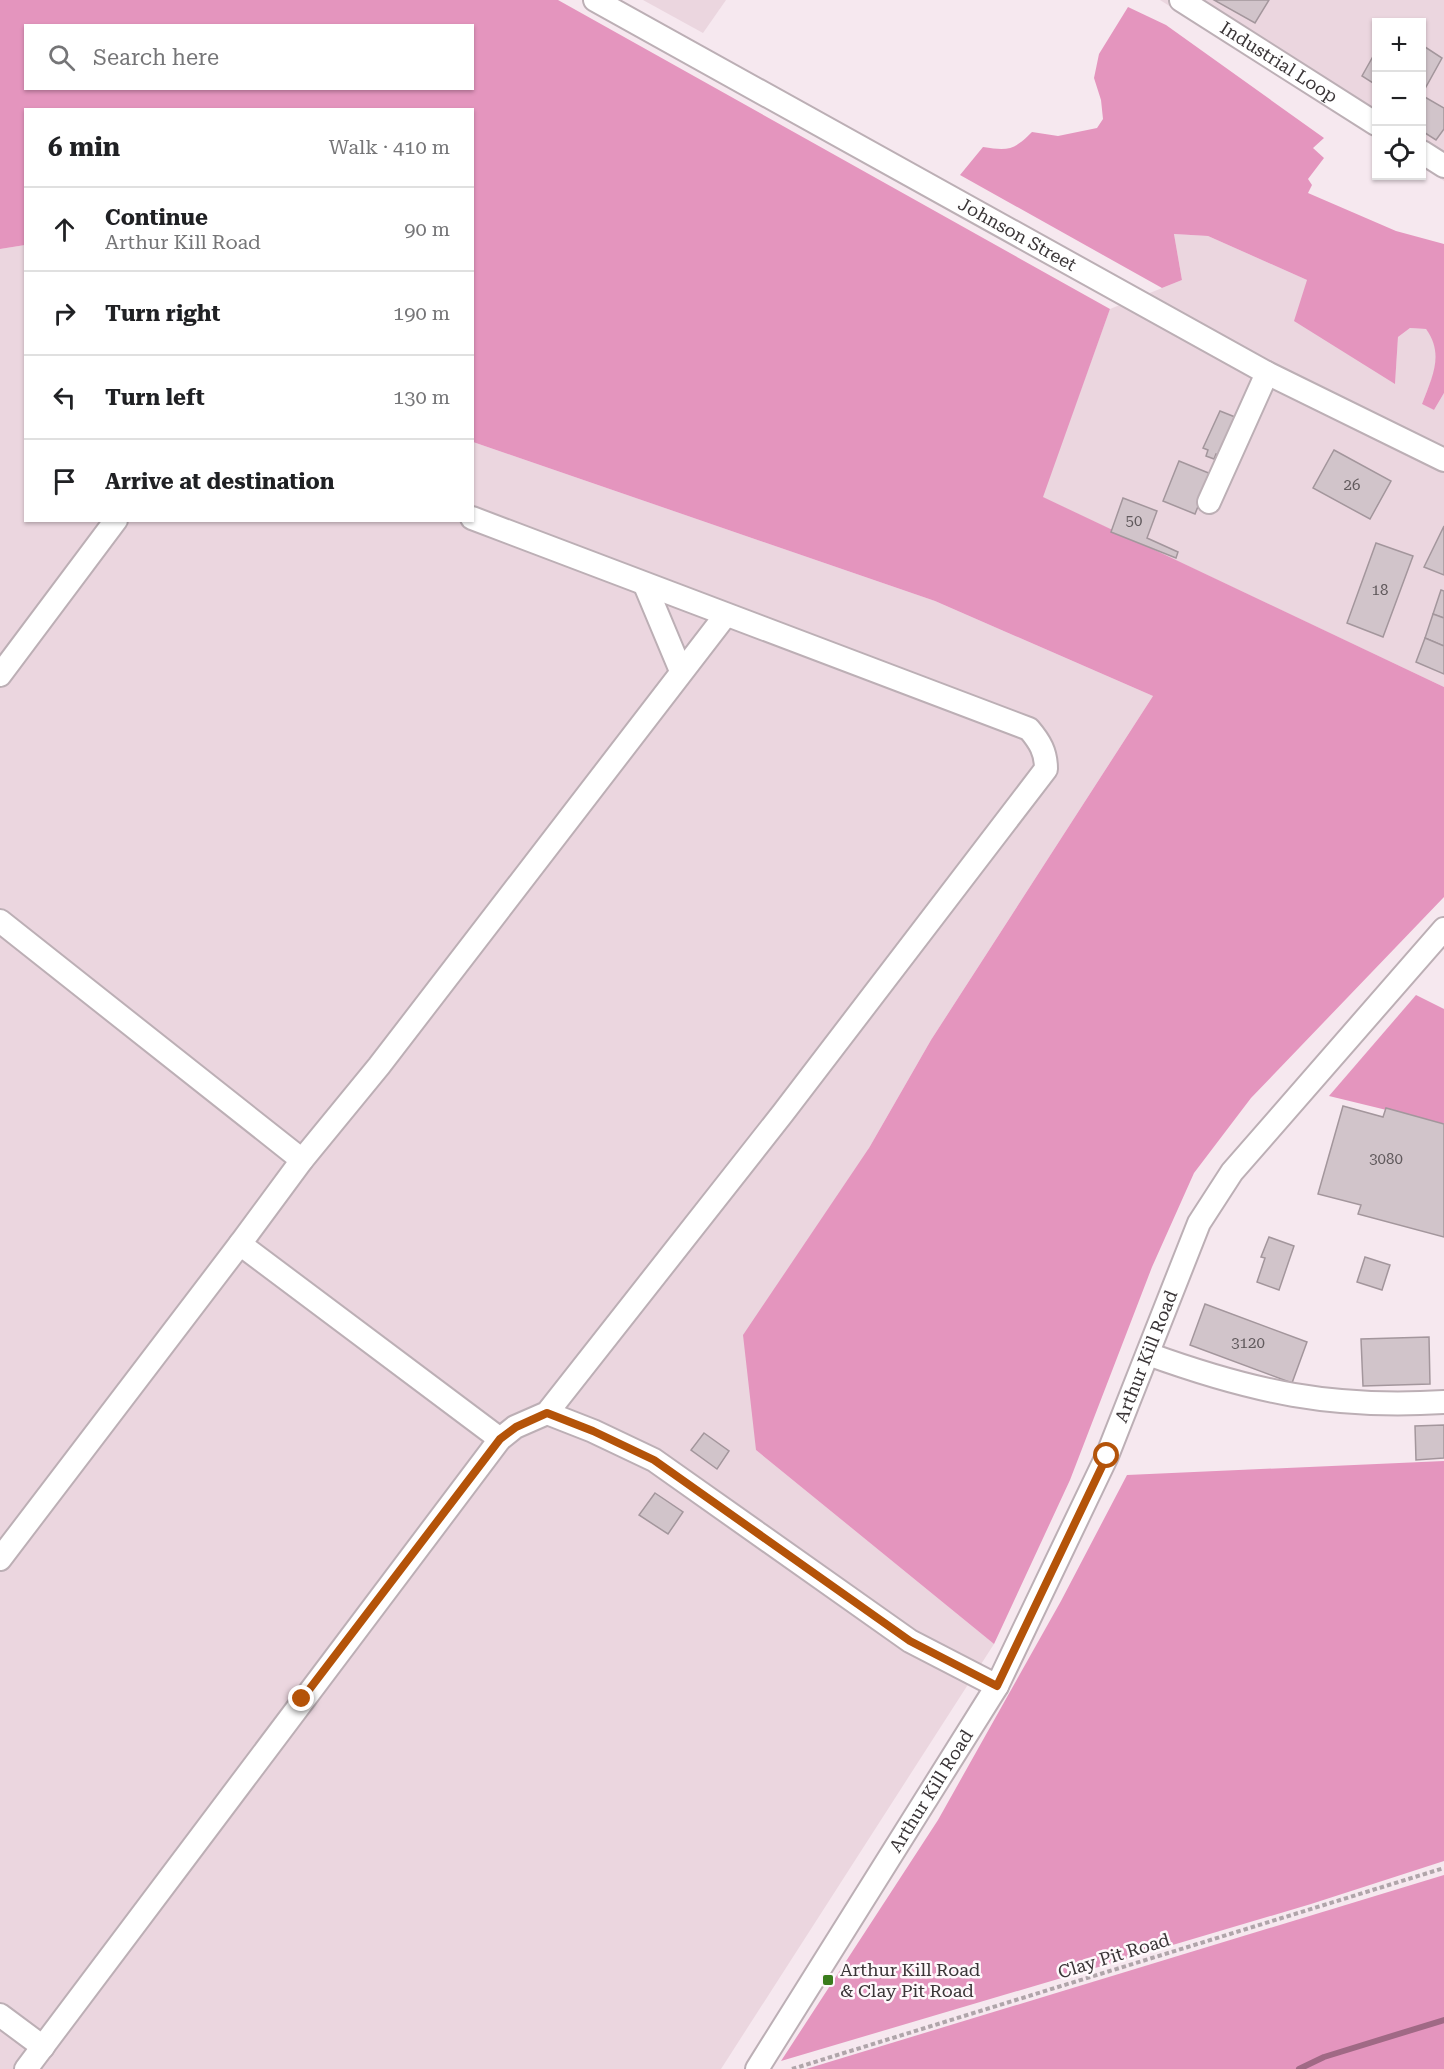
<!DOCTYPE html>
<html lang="en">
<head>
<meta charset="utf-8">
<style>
  body { margin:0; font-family:"Roboto Serif",serif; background:#f6f6f6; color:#202124 }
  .controls { position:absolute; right:18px; top:18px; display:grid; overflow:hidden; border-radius:0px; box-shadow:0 2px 4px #0004 }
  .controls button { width:54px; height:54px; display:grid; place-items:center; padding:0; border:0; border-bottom:2px solid #e0e0e0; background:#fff; color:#202124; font:30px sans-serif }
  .stop { position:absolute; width:18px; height:18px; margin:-14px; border:4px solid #b45309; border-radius:50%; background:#fff }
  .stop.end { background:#b45309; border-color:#fff; box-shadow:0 2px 6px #0008 }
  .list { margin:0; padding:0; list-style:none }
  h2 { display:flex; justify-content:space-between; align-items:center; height:78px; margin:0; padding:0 24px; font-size:26px }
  h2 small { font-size:20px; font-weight:400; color:#757577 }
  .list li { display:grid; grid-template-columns:39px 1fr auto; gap:18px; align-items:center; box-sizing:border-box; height:84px; padding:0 24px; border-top:2px solid #e0e0e0 }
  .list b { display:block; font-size:22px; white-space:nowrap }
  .list p { margin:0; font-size:20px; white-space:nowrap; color:#757577 }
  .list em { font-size:20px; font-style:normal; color:#757577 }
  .icon { flex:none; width:33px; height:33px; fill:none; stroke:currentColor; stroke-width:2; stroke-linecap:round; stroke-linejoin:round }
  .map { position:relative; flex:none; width:1444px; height:2069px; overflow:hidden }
  .search { position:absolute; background:#fff; box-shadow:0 2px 4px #0004; left:24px; top:24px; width:450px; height:66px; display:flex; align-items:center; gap:15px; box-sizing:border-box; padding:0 21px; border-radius:0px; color:#757577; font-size:22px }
  .panel { position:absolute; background:#fff; box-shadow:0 2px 4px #0004; left:24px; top:108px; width:450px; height:414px; border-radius:0px }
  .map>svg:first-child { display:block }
</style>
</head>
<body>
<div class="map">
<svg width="1444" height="2069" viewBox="0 0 1444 2069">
  <rect width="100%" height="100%" fill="#f6e8ef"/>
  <g fill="#ebd6df">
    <path d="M 643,0 L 726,0 L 703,33 Z"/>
    <path d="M 1160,0 L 1444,0 L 1444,181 L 1422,166 L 1422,22 L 1376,22 L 1376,138 Z"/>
    <path d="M 1174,234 L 1208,236 L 1307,280 L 1395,383 L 1398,337 L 1410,328 L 1426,329 L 1438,340 L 1441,355 L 1422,404 L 1434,410 L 1444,393 L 1444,687 L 1042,497 L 1110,309 L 1182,280 Z"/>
    <path d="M 25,245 L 26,520 L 472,520 L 473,442 L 935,601 L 1153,696 L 931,1040 L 869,1148 L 756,1450 L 994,1644 L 721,2069 L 0,2069 L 0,249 Z"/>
  </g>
  <g fill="#e495be" fill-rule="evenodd">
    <path d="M 0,0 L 558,0 L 1110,309 L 1043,497 L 1444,687 L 1444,897 L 1251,1098 L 1194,1173 L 1152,1267 L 1070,1480 L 994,1644 L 756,1450 L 743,1335 L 869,1148 L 931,1040 L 1153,696 L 935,601 L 473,442 L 472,110 L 26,110 L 25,245 L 0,249 ZM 26,26 L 472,26 L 472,88 L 26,88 Z"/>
    <path d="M 1128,7 L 1166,25 L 1324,138 L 1313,148 L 1324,158 L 1308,179 L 1312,185 L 1308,193 L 1396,231 L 1444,244 L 1444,393 L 1434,410 L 1422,404 C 1433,375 1444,354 1426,329 L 1410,328 L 1398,337 L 1395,384 L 1294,321 L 1307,280 L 1208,236 L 1174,234 L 1182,280 L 1162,288 L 960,175 L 983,147 C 1009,151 1014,150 1032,132 L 1058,136 L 1097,128 L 1103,119 L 1101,100 L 1094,78 L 1099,54 Z"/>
    <path d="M 1416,995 L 1444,1009 L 1444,1124 L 1329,1096 Z"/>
    <path d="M 1444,1461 L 1444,1861 L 1311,1904 L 781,2061 L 938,1820 L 1061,1601 L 1127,1475 Z"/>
    <path d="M 1444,1875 L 1444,2069 L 806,2069 Z"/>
  </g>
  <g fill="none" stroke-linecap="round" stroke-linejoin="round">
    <path stroke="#a06985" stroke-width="6" d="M 1299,2069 L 1324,2057 L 1444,2020"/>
  </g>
  <g fill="#d1c4ca" stroke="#a3969c" stroke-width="1.5">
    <path d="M 1214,0 L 1269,0 L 1255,23 Z"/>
    <path d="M 1422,45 L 1442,58 L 1422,94 Z"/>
    <path d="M 1376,51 L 1376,85 L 1362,76 Z"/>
    <path d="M 1423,96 L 1444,108 L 1444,129 L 1436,140 L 1422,131 Z"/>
    <path d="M 1220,411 L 1240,419 L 1223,457 L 1216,454 L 1214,459 L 1206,456 L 1208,450 L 1203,448 Z"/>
    <path d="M 1334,450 L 1391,481 L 1370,519 L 1313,488 Z"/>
    <path d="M 1179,461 L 1211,474 L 1195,514 L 1163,501 Z"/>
    <path d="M 1123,498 L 1157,511 L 1147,538 L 1178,552 L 1176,558 L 1111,532 Z"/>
    <path d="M 1444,526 L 1444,575 L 1424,567 Z"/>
    <path d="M 1376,543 L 1413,556 L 1383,637 L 1347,623 Z"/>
    <path d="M 1441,590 L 1444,591 L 1444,618 L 1433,614 Z"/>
    <path d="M 1433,614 L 1444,618 L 1444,646 L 1425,638 Z"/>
    <path d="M 1425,638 L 1444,646 L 1444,674 L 1416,662 Z"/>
    <path d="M 1343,1106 L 1383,1117 L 1386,1108 L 1444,1124 L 1444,1237 L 1358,1214 L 1361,1205 L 1318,1194 Z"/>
    <path d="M 1269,1237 L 1294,1246 L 1279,1290 L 1257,1282 L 1265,1258 L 1261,1257 Z"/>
    <path d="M 1365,1257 L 1390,1265 L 1382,1290 L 1357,1282 Z"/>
    <path d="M 1205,1304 L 1307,1342 L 1292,1383 L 1190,1345 Z"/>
    <path d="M 1429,1337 L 1430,1384 L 1363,1386 L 1361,1339 Z"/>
    <path d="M 1444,1425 L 1444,1458 L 1416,1460 L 1415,1426 Z"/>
    <path d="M 704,1433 L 729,1451 L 717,1469 L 691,1450 Z"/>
    <path d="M 655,1493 L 683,1512 L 668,1534 L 639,1515 Z"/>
  </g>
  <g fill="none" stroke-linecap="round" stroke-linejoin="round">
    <g stroke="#bcafb5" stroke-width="26">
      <g id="minor">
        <path id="s1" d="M 595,0 L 1267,373 L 1444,460"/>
        <path id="s2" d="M 1181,0 L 1376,124"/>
        <path d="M 1422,152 L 1444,166"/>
        <path d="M 1209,502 L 1267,373"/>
        <path d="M 645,585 L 681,671"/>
        <path d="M 0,675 L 116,520"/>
        <path d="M 0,921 L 302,1160"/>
        <path d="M 240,1244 L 302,1160 L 379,1066 L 725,616"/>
        <path d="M 1148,1354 C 1253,1392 1332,1409 1444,1402"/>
        <path d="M 547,1413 L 593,1431 L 654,1460 L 910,1641 L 997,1686"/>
        <path d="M 0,1559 L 240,1244 L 500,1439"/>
        <path d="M 0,2015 L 43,2047"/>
        <path d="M 26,2069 L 500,1439 L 515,1427 L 547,1413 L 783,1113 L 1046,769 C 1046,752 1040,742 1029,729 L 472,518"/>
        <path id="s3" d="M 757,2069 L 997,1686 L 1107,1456 L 1199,1223 L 1232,1172 L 1444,929"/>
      </g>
    </g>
    <path stroke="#b0a5aa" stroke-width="4" stroke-dasharray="4.5 3" stroke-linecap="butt" d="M 792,2069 L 1444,1868"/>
    <use href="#minor" stroke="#fff" stroke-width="22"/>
  </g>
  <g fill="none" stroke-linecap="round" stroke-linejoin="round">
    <path stroke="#b45309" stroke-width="8" d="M 302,1699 L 500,1439 L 516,1427 L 547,1413 L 593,1431 L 654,1460 L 910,1641 L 997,1686 L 1107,1456"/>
  </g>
  <rect fill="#3a7c1c" stroke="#fef8fb" stroke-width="2" x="822" y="1974" width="12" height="12" rx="3"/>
  <g text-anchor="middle" stroke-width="5" stroke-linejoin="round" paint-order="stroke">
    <g font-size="15" fill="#60595c">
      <text x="1352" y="490">26</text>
      <text x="1134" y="526">50</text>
      <text x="1380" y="595">18</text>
      <text x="1386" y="1164">3080</text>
      <text x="1248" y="1348">3120</text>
    </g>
    <g font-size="18" fill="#3a3537" stroke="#fef8fb">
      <text dy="6" stroke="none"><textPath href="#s2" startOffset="116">Industrial Loop</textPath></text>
      <text dy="6" stroke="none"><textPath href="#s1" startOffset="483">Johnson Street</textPath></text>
      <text dy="6" stroke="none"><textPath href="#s3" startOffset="814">Arthur Kill Road</textPath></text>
      <text dy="6" stroke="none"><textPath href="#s3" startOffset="328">Arthur Kill Road</textPath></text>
      <text transform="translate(1114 1956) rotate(-17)" y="6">Clay Pit Road</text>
    </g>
    <g font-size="18" fill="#3a3537" stroke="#fef8fb" text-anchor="start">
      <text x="840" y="1976">Arthur Kill Road<tspan x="840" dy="21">&amp; Clay Pit Road</tspan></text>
    </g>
  </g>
</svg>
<div class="controls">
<button>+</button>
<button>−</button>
<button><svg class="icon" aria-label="locate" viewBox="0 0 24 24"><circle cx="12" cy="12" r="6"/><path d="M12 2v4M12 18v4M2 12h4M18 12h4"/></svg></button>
</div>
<div class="stop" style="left:1107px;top:1456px"></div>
<div class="stop end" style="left:302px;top:1699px"></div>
<div class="search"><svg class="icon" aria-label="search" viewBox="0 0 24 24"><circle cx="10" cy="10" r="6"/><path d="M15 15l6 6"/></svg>Search here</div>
<section class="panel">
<h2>6 min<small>Walk · 410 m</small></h2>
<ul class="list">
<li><svg class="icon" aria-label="ahead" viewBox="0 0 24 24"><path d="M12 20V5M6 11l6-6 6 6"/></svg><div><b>Continue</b><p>Arthur Kill Road</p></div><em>90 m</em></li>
<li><svg class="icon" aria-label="right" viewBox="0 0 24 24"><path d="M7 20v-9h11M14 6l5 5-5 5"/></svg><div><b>Turn right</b></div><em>190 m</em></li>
<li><svg class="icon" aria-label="left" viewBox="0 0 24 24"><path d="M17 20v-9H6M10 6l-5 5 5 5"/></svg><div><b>Turn left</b></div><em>130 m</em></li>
<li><svg class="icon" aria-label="arrive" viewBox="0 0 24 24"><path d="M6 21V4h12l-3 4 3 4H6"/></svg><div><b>Arrive at destination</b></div></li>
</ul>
</section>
</div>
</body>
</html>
